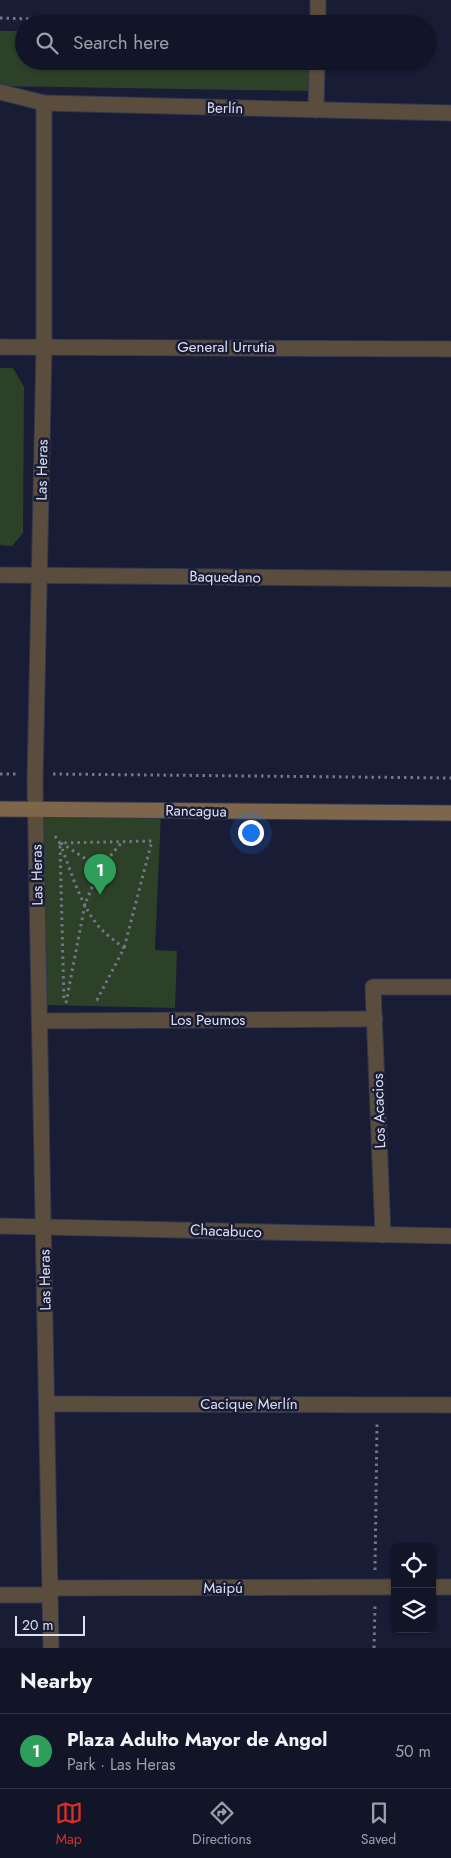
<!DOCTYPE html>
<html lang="en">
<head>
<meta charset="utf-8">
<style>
  body { margin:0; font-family:Jost,sans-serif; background:#1f2234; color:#f1f3f6 }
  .controls { position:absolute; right:15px; bottom:15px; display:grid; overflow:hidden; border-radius:8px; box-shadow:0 1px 4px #0004 }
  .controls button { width:45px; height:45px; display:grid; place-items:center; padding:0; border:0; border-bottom:1px solid #313445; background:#121528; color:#f1f3f6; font:25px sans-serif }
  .scale { position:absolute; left:15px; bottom:12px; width:70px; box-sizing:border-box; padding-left:5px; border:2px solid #dce0f2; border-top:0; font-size:14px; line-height:18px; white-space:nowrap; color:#dce0f2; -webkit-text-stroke:4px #181c35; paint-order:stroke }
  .you { position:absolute; left:250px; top:832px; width:18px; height:18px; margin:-12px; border:4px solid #fff; border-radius:50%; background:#1a73e8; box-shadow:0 0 0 8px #1a73e833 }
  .badge { display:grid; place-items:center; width:32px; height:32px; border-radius:50%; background:#d93025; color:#fff; font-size:16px; font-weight:700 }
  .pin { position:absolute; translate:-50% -41px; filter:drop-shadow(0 1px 2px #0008) }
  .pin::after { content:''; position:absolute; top:26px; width:18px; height:15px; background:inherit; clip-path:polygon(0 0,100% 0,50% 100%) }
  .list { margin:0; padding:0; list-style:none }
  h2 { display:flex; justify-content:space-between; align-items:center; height:65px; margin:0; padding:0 20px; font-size:21px }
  h2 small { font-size:16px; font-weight:400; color:#9c9fa8 }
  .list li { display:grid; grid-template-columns:32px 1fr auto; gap:15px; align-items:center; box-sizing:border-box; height:75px; padding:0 20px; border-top:1px solid #313445 }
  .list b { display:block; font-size:19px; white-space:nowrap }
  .list p { margin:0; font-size:16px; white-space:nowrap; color:#9c9fa8 }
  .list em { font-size:16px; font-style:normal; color:#9c9fa8 }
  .icon { flex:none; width:28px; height:28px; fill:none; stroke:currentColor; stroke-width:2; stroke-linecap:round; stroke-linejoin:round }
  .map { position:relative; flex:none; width:451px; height:1648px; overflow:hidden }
  .search { position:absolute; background:#121528; box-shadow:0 1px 4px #0004; left:15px; right:15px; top:15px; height:55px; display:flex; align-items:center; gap:12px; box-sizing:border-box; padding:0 18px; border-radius:28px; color:#9c9fa8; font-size:19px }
  .sheet { height:140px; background:#121528 }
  nav { display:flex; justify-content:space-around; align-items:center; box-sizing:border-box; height:70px; border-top:1px solid #313445; background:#121528; font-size:14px; color:#9c9fa8 }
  nav a { display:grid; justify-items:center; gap:2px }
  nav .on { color:#d93025 }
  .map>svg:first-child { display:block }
</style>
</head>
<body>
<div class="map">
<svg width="451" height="1648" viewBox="0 0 451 1648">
  <rect width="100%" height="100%" fill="#181c35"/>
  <g fill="#2d4028">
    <path d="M 0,31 L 24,31 L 24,61 L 309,61 L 310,91 L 0,86 Z"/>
    <path d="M 0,368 L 13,368 L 24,387 L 23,533 L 12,546 L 0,545 Z"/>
    <path d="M 41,811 L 161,812 L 155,950 L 177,951 L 175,1008 L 46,1005 Z"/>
  </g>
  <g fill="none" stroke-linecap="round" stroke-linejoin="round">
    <g stroke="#33374f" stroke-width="17">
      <g id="street">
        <path d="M 318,24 L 318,0"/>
        <path d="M 0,92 L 44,103 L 451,113"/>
        <path d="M 44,103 L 44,348 L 35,782 L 51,1648"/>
        <path d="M 316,110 L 317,61"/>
        <path d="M 0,347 L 451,349"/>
        <path d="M 0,575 L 451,579"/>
        <path d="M 40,1021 L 375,1019"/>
        <path d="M 0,1226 L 451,1236"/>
        <path d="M 383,1235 L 373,987 L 451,987"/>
        <path d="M 47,1404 L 451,1405"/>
        <path d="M 432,1587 L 451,1587"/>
        <path d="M 50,1588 L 395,1587"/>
        <path d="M 0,1595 L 50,1595"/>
      </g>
    </g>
    <g stroke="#33374f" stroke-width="17">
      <path id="secondary" d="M 0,809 L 451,813"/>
    </g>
    <g stroke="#72768b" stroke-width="3" stroke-dasharray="2.5 4" stroke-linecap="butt">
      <path d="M 0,18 L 207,24"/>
      <path d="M 0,774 L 17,774"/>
      <path d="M 53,774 L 451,778"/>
      <path d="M 55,836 L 60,843 L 152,841 L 124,948"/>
      <path d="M 60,843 C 71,871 80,905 100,928 C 107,935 116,942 124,948 L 97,1000 L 94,1000"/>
      <path d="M 61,843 L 100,868"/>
      <path d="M 60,846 L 64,1002"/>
      <path d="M 66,1003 L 85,904 L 100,868 L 123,841"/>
      <path d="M 375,1570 L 377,1424"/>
      <path d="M 374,1648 L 375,1606"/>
    </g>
    <use href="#street" stroke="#5b4d3d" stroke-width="15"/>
    <use href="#secondary" stroke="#7d664c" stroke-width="15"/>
  </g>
  <g text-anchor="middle" stroke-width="5" stroke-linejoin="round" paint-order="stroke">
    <g font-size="15" fill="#dce0f2" stroke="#181c35">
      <text transform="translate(225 108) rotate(1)" y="5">Berlín</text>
      <text x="226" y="352">General Urrutia</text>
      <text transform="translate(42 470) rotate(-89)" y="5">Las Heras</text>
      <text transform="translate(225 577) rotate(1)" y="5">Baquedano</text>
      <text transform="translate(196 811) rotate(1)" y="5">Rancagua</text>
      <text transform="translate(37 875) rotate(-91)" y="5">Las Heras</text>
      <text x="208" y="1025">Los Peumos</text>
      <text transform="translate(379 1111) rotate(-92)" y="5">Los Acacios</text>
      <text transform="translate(226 1231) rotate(2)" y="5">Chacabuco</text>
      <text transform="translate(45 1280) rotate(-91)" y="5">Las Heras</text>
      <text x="249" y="1409">Cacique Merlín</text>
      <text x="223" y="1593">Maipú</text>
    </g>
  </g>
</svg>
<div class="controls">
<button><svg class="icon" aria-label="locate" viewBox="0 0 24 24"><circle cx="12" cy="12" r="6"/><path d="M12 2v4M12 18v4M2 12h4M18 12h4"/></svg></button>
<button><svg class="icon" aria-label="layers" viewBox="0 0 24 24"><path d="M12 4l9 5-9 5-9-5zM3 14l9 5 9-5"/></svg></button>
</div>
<div class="scale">20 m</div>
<div class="you"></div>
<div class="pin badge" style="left:100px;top:895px;background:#2e9e5b">1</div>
<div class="search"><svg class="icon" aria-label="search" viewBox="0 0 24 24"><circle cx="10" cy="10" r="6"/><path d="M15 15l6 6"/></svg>Search here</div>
</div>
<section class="sheet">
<h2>Nearby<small></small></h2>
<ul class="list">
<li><span class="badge" style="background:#2e9e5b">1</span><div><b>Plaza Adulto Mayor de Angol</b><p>Park · Las Heras</p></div><em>50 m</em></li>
</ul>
</section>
<nav>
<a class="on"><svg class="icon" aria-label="map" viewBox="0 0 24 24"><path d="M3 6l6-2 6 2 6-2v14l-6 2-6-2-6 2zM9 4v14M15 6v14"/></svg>Map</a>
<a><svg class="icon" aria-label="directions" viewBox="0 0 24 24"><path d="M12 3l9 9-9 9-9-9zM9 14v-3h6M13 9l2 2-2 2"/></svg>Directions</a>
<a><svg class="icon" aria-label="saved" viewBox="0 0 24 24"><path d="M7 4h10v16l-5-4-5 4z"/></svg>Saved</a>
</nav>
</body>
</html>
